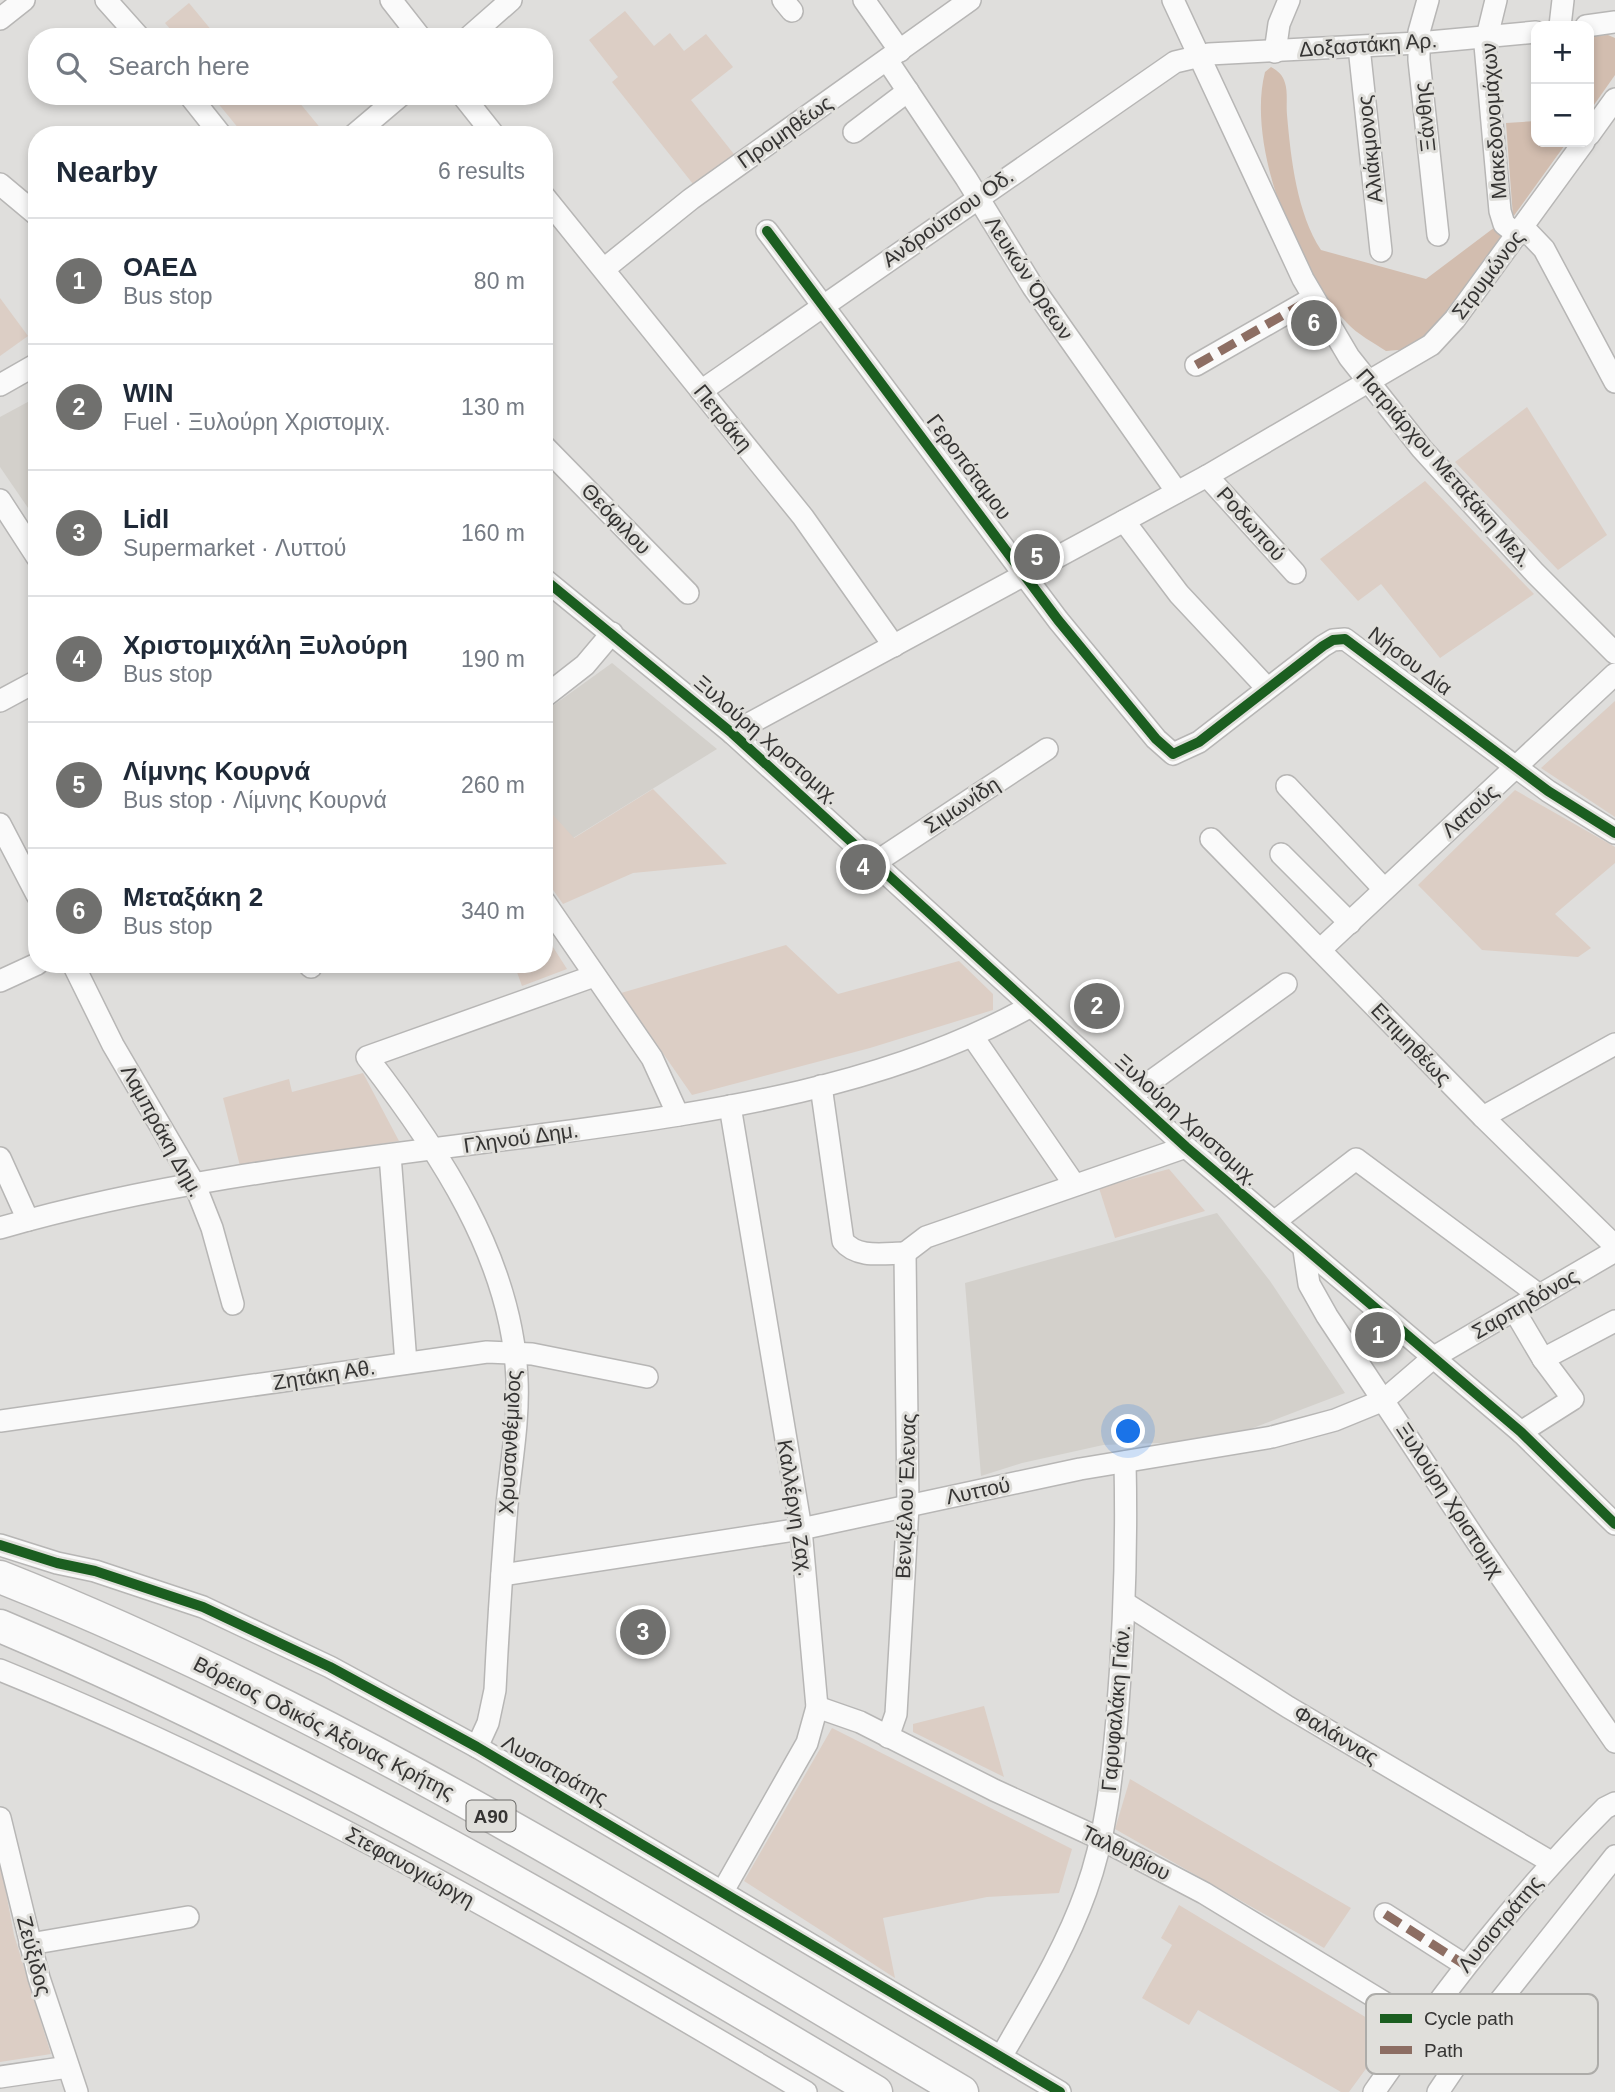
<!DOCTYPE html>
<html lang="en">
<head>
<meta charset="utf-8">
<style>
  body { margin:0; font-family:Arial,sans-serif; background:#f6f6f7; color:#1f2937 }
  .controls { position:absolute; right:21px; top:21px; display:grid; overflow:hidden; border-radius:14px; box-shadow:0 4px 10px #0003 }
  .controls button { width:63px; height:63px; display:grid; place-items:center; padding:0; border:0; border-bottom:2px solid #e0e1e3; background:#fff; color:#1f2937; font:35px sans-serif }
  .you { position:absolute; left:1129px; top:1432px; width:24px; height:24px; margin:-18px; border:5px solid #fff; border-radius:50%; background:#1a73e8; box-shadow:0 0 0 10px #1a73e833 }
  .badge { display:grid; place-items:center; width:46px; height:46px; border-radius:50%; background:#70706e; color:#fff; font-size:23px; font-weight:700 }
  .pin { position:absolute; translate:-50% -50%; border:4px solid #fff; box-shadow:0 2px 7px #0006 }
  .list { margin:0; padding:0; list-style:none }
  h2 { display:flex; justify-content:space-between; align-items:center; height:91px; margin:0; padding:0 28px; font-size:30px }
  h2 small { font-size:23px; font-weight:400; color:#747a83 }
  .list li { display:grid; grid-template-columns:46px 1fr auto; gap:21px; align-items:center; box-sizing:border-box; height:126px; padding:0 28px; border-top:2px solid #e0e1e3 }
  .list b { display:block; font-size:26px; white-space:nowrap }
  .list p { margin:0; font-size:23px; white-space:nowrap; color:#747a83 }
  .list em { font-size:23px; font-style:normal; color:#747a83 }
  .icon { flex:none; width:38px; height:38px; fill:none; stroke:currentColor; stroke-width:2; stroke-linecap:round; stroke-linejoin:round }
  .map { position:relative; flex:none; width:1615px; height:2092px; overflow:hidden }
  .search { position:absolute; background:#fff; box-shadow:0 4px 10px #0003; left:28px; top:28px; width:525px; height:77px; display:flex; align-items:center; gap:18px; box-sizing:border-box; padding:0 24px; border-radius:28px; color:#747a83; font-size:26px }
  .panel { position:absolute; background:#fff; box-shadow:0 4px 10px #0003; left:28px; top:126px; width:525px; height:847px; border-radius:28px }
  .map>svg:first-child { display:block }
</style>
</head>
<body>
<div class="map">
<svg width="1615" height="2092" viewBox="0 0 1615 2092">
  <rect width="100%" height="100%" fill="#dfdedc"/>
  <g fill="#d3d0cb">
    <path d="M 37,397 L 37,521 L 0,467 L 0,417 Z"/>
    <path d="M 612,663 L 717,749 L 573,838 L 544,805 L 544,712 Z"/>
    <path d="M 1217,1213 L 1270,1281 L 1345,1393 L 1245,1431 L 1187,1442 L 1103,1445 L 1022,1463 L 981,1476 L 965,1283 Z"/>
  </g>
  <g fill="#dccec5">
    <path d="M 189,3 L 217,37 L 177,37 L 165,23 Z"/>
    <path d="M 625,11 L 654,46 L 670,33 L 684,51 L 706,34 L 733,67 L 691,100 L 737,158 L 697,189 L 612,82 L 618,77 L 589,40 Z"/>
    <path d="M 212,96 L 294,96 L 322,130 L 316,135 L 244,135 Z"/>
    <path d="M 0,298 L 28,336 L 0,356 Z"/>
    <path d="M 1527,407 L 1607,535 L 1558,570 L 1455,462 Z"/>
    <path d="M 1425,481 L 1534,594 L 1440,658 L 1381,584 L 1358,601 L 1320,559 Z"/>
    <path d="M 1615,701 L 1615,817 L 1541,768 Z"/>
    <path d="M 653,789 L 727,864 L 633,873 L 563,904 L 544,877 L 544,805 L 574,838 Z"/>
    <path d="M 1515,790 L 1615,847 L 1615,863 L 1555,914 L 1591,948 L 1578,957 L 1482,950 L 1418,885 Z"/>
    <path d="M 544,933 L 567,969 L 522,986 L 514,964 L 544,964 Z"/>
    <path d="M 786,945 L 838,994 L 959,961 L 993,994 L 993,1010 L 870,1048 L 692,1095 L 621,993 Z"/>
    <path d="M 363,1073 L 399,1141 L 240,1166 L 223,1098 L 289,1079 L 292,1092 Z"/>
    <path d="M 1169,1169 L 1205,1211 L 1115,1238 L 1099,1188 Z"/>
    <path d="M 984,1706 L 1004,1777 L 913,1732 L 913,1724 Z"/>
    <path d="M 832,1728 L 1072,1849 L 1059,1893 L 987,1897 L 883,1918 L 895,1978 L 744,1881 Z"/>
    <path d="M 1130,1779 L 1351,1908 L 1324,1948 L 1115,1829 Z"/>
    <path d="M 0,1861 L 14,1935 L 51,2054 L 0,2062 Z"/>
    <path d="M 1179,1905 L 1392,2033 L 1349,2092 L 1341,2092 L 1198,2010 L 1189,2025 L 1142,1998 L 1172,1945 L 1161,1938 Z"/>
  </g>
  <g fill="#d2bdaf">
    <path d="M 1608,35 L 1615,38 L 1615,75 L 1589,112 L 1589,36 Z"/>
    <path d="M 1271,67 C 1278,71 1283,75 1285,83 C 1288,92 1286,105 1287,115 C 1291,160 1297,213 1321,250 L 1426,279 L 1495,227 L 1503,234 L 1427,338 L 1410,349 L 1386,351 C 1374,343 1357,334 1347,323 C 1296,268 1246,146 1265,72 Z"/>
    <path d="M 1536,121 L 1536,142 L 1567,142 L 1513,217 L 1506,123 Z"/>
  </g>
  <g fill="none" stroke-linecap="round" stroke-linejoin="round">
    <g stroke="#b7b6b5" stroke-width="24">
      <g id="minor">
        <path d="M 106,0 L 139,37"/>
        <path d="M 391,0 L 420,37"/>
        <path d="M 783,0 L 792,11"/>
        <path d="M 864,0 L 900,51"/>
        <path d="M 1173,0 L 1303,279 L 1349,357 L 1422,449 L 1535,573 L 1615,653"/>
        <path d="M 1428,0 L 1419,32 L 1419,60 L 1438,235"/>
        <path d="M 1496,0 L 1485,45 L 1500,211 L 1504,224 L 1518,235"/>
        <path d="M 0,19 L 24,0"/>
        <path d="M 1560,26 L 1563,0"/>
        <path d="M 1586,26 L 1615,22"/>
        <path d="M 469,37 L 511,0"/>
        <path d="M 1359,47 L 1381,251"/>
        <path d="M 1275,52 L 1279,24 L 1289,0"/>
        <path d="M 887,60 L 966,178 L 1033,287 L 1177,492"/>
        <path d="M 190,96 L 221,135"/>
        <path d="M 463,96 L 494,135"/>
        <path d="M 854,132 L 908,91"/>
        <path d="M 354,135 L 400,96"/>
        <path d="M 1589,135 L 1615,99"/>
        <path d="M 0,184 L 37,215"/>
        <path d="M 544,196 L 803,517 L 894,646"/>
        <path d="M 1523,227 L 1544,249 L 1615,382"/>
        <path d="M 767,231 L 1058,620 L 1156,739 L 1173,754 L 1199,742 L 1323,646 L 1333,640 L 1345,639 L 1548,791 L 1615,833"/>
        <path d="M 604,269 L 691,199 L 970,0"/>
        <path d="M 1196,365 L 1313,298"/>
        <path d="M 0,385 L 37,364"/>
        <path d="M 701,391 L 1175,62 L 1209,54 L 1418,43 L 1536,32"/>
        <path d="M 544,446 L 688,593"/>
        <path d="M 1207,476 L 1295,573"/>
        <path d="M 0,500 L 37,557"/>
        <path d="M 1124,521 L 1179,594 L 1267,688"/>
        <path d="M 544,579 L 732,733 L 1186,1147 L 1521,1432 L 1615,1524"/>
        <path d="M 544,697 L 585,665 L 612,633"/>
        <path d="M 0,701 L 37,681"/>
        <path d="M 732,733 L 1207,476 L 1431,345 L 1455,319 L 1584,142"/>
        <path d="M 1287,786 L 1384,889"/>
        <path d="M 0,824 L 37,895"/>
        <path d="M 1211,839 L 1483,1117 L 1615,1246"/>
        <path d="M 1281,854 L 1350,923"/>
        <path d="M 876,862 L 1047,749"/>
        <path d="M 544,901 L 652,1058 L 678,1115"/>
        <path d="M 1320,950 L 1615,674"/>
        <path d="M 73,964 L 113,1045 L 195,1185 L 212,1228 L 233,1304"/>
        <path d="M 308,964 L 311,967"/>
        <path d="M 0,981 L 37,964"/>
        <path d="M 973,1037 L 1074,1184"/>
        <path d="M 821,1086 L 843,1241 C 857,1259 885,1253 905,1253"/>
        <path d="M 1132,1095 L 1286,984"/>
        <path d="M 1483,1117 L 1615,1044"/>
        <path d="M 390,1155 L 406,1363"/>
        <path d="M 0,1158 L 28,1220"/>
        <path d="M 1274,1222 L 1356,1159 L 1539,1295"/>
        <path d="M 0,1228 C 180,1176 370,1158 555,1133 C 717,1111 887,1087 1031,1006"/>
        <path d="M 1304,1250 L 1309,1284 L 1327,1316 L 1477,1542 L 1615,1742"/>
        <path d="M 905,1253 L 926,1237 L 1186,1147"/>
        <path d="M 1514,1310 L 1543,1359 L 1573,1399 L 1521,1432"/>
        <path d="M 1543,1359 L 1615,1321"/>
        <path d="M 0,1421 L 487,1352 L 532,1354 L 647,1377"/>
        <path d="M 0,1545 L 57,1563 L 95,1571 L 203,1607 L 330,1667 L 477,1747 L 1060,2092"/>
        <path d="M 502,1575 L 801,1529 L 1080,1469 L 1272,1437 L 1335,1420 L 1384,1400 L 1434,1357 L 1615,1251"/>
        <path d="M 1125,1603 L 1288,1707 L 1551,1862"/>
        <path d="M 0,1670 C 281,1784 546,1937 806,2092"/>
        <path d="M 817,1707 L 860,1722 L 994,1790 L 1101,1839 L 1204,1893 L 1421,2025"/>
        <path d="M 888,1737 L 896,1714 L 908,1507 L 905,1253"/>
        <path d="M 477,1747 L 488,1723 L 495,1690 C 498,1628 502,1567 507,1505 C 511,1463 519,1421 517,1379 C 512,1258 438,1149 367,1057 L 594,976"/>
        <path d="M 0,1818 L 39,1978 L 77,2092"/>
        <path d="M 723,1891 L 807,1743 L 817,1707 L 801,1529 L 730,1106"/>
        <path d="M 1385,1914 L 1465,1965"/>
        <path d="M 30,1944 L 188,1917"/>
        <path d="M 1001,2057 C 1032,2003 1065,1950 1086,1891 C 1106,1836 1112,1776 1117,1718 C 1124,1633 1127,1548 1125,1462"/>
        <path d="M 0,2077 L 68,2067"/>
        <path d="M 1374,2092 C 1444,1991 1518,1895 1605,1808 L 1615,1803"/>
        <path d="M 1438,2092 L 1496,2006 L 1615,1856"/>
      </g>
    </g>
    <g stroke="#b7b6b5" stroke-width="35">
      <g id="highway">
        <path d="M 0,1577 C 339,1711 649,1908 962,2092"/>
        <path d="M 0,1626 C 306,1755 591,1922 876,2092"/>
      </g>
    </g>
    <use href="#minor" stroke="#fafafa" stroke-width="21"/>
    <use href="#highway" stroke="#fafafa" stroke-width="32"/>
    <g stroke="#8d6e63" stroke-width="9" stroke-dasharray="18 9" stroke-linecap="butt">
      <path d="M 1196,365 L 1313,298"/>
      <path d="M 1385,1914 L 1465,1965"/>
    </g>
    <g stroke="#e0dfdb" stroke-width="15">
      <g id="cycleway">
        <path d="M 767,231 L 1058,620 L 1156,739 L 1173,754 L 1199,742 L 1323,646 L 1333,640 L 1345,639 L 1548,791 L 1615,833"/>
        <path d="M 544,579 L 732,733 L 1186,1147 L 1521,1432 L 1615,1524"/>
        <path d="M 0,1545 L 57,1563 L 95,1571 L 203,1607 L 330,1667 L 477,1747 L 1060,2092"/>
      </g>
    </g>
    <use href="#cycleway" stroke="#1b5e20" stroke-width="10"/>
  </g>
  <g text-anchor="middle" stroke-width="6" stroke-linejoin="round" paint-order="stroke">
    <rect fill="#e0dfdb" stroke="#686765" stroke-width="2" x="466.5" y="1800.5" width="49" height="31" rx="5"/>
    <g font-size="19" font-weight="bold" fill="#353433">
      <text x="491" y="1823">Α90</text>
    </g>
    <g font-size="21" fill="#353433" stroke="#e0dfdb">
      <text transform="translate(1368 45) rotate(-4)" y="7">Δοξαστάκη Αρ.</text>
      <text transform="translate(1425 117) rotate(-96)" y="7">Ξάνθης</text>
      <text transform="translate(1494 121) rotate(-94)" y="7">Μακεδονομάχων</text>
      <text transform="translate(785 132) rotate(-35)" y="7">Προμηθέως</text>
      <text transform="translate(1370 149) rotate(-96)" y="7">Αλιάκμονος</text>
      <text transform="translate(948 218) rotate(-35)" y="7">Ανδρούτσου Οδ.</text>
      <text transform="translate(1488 275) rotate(-53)" y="7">Στρυμώνος</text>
      <text transform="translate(1029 278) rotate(57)" y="7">Λευκών Όρεων</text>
      <text transform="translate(723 418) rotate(51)" y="7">Πετράκη</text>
      <text transform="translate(969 467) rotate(53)" y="7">Γεροπόταμου</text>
      <text transform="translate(1444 468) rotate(49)" y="7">Πατριάρχου Μεταξάκη Μελ.</text>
      <text transform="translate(616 519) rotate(46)" y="7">Θεόφιλου</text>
      <text transform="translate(1251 524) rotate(48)" y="7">Ροδωπού</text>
      <text transform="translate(1410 661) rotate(37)" y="7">Νήσου Δία</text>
      <text transform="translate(767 740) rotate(41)" y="7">Ξυλούρη Χριστομιχ.</text>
      <text transform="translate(962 805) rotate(-33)" y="7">Σιμωνίδη</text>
      <text transform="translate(1470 811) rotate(-42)" y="7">Λατούς</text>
      <text transform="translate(1411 1044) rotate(46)" y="7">Επιμηθέως</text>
      <text transform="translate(1187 1120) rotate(42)" y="7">Ξυλούρη Χριστομιχ.</text>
      <text transform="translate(162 1131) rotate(61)" y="7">Λαμπράκη Δημ.</text>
      <text transform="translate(521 1138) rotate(-8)" y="7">Γληνού Δημ.</text>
      <text transform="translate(1525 1304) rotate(-30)" y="7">Σαρπηδόνος</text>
      <text transform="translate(324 1375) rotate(-9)" y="7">Ζητάκη Αθ.</text>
      <text transform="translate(510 1442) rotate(-87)" y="7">Χρυσανθέμιδος</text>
      <text transform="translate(978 1491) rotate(-12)" y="7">Λυττού</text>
      <text transform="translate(906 1496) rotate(-88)" y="7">Βενιζέλου Έλενας</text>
      <text transform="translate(1450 1500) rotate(57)" y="7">Ξυλούρη Χριστομιχ</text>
      <text transform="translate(795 1508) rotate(81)" y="7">Καλλέργη Ζαχ.</text>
      <text transform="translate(1116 1708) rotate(-85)" y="7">Γαρυφαλάκη Γιάν.</text>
      <text transform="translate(324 1728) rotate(27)" y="7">Βόρειος Οδικός Άξονας Κρήτης</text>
      <text transform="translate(1336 1735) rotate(31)" y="7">Φαλάννας</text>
      <text transform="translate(555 1770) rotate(30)" y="7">Λυσιστράτης</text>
      <text transform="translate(1126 1853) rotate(27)" y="7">Ταλθυβίου</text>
      <text transform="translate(410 1867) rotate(29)" y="7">Στεφανογιώργη</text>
      <text transform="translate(1500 1924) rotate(-50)" y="7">Λυσιστράτης</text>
      <text transform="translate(34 1956) rotate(75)" y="7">Ζεύξιδος</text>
    </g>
  </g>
  <rect x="1366" y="1994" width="232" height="80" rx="10" fill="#e0dfdb" stroke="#adaca9" stroke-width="2"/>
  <rect x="1380" y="2014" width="32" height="9" fill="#1b5e20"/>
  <rect x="1380" y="2046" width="32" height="8" fill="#8d6e63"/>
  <g font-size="19" fill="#353433">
    <text x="1424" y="2025">Cycle path</text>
    <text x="1424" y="2057">Path</text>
  </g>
</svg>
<div class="controls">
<button>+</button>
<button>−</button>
</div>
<div class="you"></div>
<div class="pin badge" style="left:1378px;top:1335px">1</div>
<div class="pin badge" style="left:1097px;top:1006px">2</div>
<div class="pin badge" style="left:643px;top:1632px">3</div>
<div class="pin badge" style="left:863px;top:867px">4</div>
<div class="pin badge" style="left:1037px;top:557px">5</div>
<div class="pin badge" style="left:1314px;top:323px">6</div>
<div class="search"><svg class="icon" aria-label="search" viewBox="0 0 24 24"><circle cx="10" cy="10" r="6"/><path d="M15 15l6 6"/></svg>Search here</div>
<section class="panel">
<h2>Nearby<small>6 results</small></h2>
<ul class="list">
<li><span class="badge">1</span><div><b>ΟΑΕΔ</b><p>Bus stop</p></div><em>80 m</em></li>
<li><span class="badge">2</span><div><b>WIN</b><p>Fuel · Ξυλούρη Χριστομιχ.</p></div><em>130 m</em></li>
<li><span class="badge">3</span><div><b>Lidl</b><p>Supermarket · Λυττού</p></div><em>160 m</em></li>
<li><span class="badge">4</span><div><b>Χριστομιχάλη Ξυλούρη</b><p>Bus stop</p></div><em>190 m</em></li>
<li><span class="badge">5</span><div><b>Λίμνης Κουρνά</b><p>Bus stop · Λίμνης Κουρνά</p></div><em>260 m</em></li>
<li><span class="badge">6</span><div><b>Μεταξάκη 2</b><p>Bus stop</p></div><em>340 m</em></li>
</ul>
</section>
</div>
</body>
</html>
